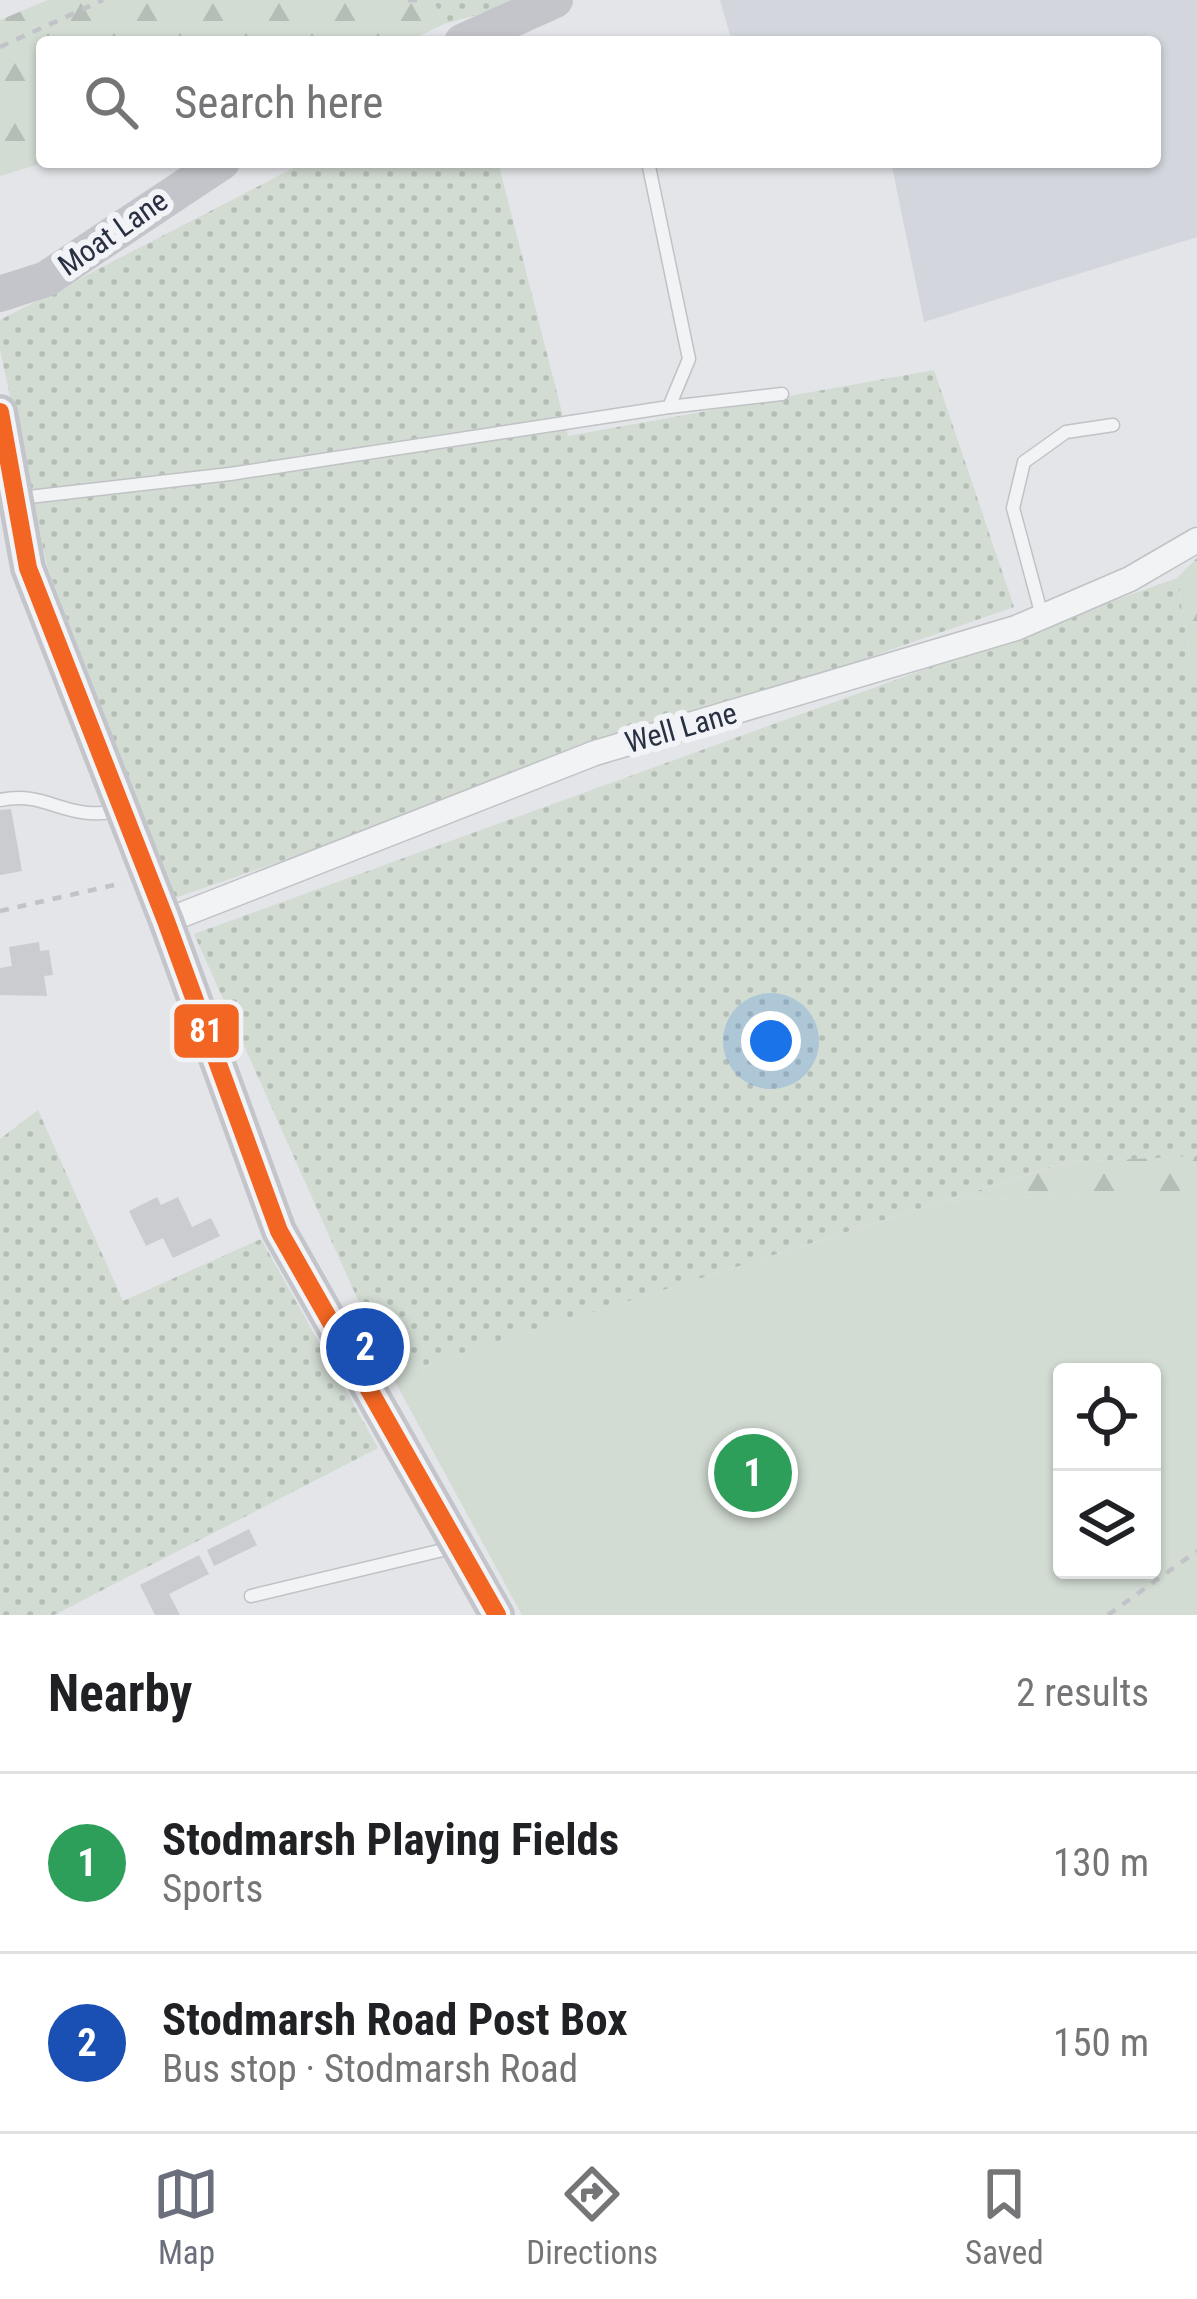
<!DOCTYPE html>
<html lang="en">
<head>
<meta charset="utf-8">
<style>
  body { margin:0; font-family:"Roboto Condensed",sans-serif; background:#f2f2f2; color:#202124 }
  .controls { position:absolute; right:36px; bottom:36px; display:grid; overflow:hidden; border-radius:12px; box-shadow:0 3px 9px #0004 }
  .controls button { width:108px; height:108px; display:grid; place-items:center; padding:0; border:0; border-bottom:3px solid #e0e0e0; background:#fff; color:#202124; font:60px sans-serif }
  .you { position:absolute; left:771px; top:1041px; width:42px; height:42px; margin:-30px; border:9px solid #fff; border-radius:50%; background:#1a73e8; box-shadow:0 0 0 18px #1a73e833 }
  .badge { display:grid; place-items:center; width:78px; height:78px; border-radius:50%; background:#6a6f7b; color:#fff; font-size:39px; font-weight:700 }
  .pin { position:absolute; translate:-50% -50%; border:6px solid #fff; box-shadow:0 3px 12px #0006 }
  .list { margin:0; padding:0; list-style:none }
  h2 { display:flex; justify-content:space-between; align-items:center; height:156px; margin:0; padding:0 48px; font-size:51px }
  h2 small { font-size:39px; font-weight:400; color:#757577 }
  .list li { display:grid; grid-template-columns:78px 1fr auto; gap:36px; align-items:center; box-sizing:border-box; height:180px; padding:0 48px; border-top:3px solid #e0e0e0 }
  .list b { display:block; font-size:45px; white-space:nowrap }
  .list p { margin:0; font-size:39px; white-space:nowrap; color:#757577 }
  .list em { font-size:39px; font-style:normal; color:#757577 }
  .icon { flex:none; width:66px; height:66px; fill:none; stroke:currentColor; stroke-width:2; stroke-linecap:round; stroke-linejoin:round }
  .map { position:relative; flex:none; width:1197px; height:1615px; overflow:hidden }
  .search { position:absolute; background:#fff; box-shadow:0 3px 9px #0004; left:36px; right:36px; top:36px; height:132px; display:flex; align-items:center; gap:30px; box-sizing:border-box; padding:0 42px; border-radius:12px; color:#757577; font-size:45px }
  .sheet { height:516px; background:#fff }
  nav { display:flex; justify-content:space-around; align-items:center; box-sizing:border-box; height:168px; border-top:3px solid #e0e0e0; background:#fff; font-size:33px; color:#757577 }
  nav a { display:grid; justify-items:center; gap:6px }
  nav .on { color:#6a6f7b }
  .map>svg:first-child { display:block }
</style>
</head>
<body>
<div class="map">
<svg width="1197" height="1615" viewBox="0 0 1197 1615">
  <defs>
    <pattern id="green-dots" width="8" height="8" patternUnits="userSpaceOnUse" patternTransform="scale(3)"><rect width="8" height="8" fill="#d2dcd3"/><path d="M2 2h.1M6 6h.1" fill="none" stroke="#b4bdb6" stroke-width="1.8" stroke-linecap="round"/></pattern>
    <pattern id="forest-firs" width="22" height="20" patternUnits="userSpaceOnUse" patternTransform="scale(3)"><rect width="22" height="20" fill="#d2dcd3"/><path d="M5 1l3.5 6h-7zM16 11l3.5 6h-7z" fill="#b4bdb6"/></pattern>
  </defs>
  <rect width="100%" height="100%" fill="#e3e5e8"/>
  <path fill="#d3d6dd" d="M 720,0 L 1197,0 L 1197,237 L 924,322 L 891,162 L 1155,162 L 1155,42 L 732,42 Z"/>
  <g fill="url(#green-dots)">
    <path d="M 433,0 L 532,0 L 444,24 Z"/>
    <path d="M 305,162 L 498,162 L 568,436 L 934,370 L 1014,607 L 175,898 L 47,566 L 0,350 L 0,320 Z"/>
    <path d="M 1177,578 L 1192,671 L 1197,673 L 1197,1156 L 1068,1162 L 392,1376 L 194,934 Z"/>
    <path d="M 38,1110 L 123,1301 L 261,1239 L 378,1448 L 54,1615 L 0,1615 L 0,1139 Z"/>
  </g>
  <g fill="url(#forest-firs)">
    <path d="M 48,0 L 433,0 L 444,24 L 407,42 L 42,42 L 42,162 L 46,162 L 0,176 L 0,20 Z"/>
    <path d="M 1197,558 L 1197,673 L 1192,671 L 1177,578 Z"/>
    <path d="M 1197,1156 L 1197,1212 L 1087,1195 L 945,1201 L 1069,1162 Z"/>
  </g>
  <path fill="#d2dcd3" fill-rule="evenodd" d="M 1087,1195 L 1197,1212 L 1197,1615 L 522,1615 L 392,1376 L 945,1201 ZM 1062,1372 L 1152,1372 L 1152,1570 L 1062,1570 Z"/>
  <g fill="#caccd0">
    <path d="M 11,809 L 22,871 L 0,875 L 0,810 Z"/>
    <path d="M 39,942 L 40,951 L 49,950 L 53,975 L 44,976 L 47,996 L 0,995 L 0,968 L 12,966 L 9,947 Z"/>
    <path d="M 157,1197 L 161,1205 L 178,1197 L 192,1227 L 211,1218 L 220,1236 L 173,1258 L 163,1238 L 146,1246 L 129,1211 Z"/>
    <path d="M 249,1529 L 257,1545 L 214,1566 L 207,1550 Z"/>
    <path d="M 199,1555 L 209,1574 L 169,1594 L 180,1615 L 155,1615 L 140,1585 Z"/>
  </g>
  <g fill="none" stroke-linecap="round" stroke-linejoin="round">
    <g stroke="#c0c2c5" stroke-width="15">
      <g id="lane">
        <path d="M 669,407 L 782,394"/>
        <path d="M 20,498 L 230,474 L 669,407 L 689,359 L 648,162"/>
        <path d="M 1042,616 L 1013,508 L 1024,462 L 1066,432 L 1113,425"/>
        <path d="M 0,800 C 49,790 63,822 120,811"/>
        <path d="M 251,1596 L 451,1548"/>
      </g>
    </g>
    <g stroke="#c0c2c5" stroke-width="27">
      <path id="street" d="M 166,921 L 595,753 L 1016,628 L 1130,579 L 1197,540"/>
    </g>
    <g stroke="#c2c3c8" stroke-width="4.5" stroke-dasharray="9 9" stroke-linecap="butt">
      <path d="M 408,0 L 418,0"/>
      <path d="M 0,47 L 103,0"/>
      <path d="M 0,911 L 123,883"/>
      <path d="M 1108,1615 L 1197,1551"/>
    </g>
    <use href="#lane" stroke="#f2f3f5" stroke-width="12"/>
    <use href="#street" stroke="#f2f3f5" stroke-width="24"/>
    <g stroke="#c3c5ca" stroke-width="36">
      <path d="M 462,42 L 555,0"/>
      <path d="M 0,294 L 46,279 L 222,162"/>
      <path d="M 0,412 L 28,568 L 166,921 L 279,1231 L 497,1615"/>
    </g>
    <g stroke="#f1f3f7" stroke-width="27">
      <path id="bus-1" d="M 0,412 L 28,568 L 166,921 L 279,1231 L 497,1615"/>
    </g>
    <use href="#bus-1" stroke="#f26522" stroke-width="18"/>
  </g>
  <g text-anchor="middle" stroke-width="12" stroke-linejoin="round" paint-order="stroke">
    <g font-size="30" fill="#293041" stroke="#f1f3f7">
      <text transform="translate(113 233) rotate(-35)" y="10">Moat Lane</text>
      <text transform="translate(681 728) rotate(-16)" y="10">Well Lane</text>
    </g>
  </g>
  <rect stroke="#f1f3f7" stroke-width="4.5" x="172" y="1002" width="69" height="58" rx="12" fill="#f26522"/>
  <g font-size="33" text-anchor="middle" font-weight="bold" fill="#fff">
    <text x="206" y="1042">81</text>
  </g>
</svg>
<div class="controls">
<button><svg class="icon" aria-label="locate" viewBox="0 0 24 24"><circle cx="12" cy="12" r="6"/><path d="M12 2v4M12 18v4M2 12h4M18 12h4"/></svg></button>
<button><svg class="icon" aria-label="layers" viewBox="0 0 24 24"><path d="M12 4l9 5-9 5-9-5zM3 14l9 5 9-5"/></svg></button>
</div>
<div class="you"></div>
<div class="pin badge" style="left:753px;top:1473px;background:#2e9e5b">1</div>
<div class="pin badge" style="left:365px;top:1347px;background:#1a4fb4">2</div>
<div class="search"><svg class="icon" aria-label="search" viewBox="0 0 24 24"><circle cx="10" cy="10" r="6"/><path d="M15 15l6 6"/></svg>Search here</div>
</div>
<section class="sheet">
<h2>Nearby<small>2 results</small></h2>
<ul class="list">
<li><span class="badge" style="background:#2e9e5b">1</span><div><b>Stodmarsh Playing Fields</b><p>Sports</p></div><em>130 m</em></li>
<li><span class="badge" style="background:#1a4fb4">2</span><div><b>Stodmarsh Road Post Box</b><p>Bus stop · Stodmarsh Road</p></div><em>150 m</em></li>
</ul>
</section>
<nav>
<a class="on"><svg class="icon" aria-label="map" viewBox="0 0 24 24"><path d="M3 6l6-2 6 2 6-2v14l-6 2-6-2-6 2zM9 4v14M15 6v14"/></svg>Map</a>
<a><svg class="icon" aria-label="directions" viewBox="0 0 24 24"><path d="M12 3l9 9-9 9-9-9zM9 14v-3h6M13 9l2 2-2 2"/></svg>Directions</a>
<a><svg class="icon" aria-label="saved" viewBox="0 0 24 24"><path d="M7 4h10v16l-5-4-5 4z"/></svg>Saved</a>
</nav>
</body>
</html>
